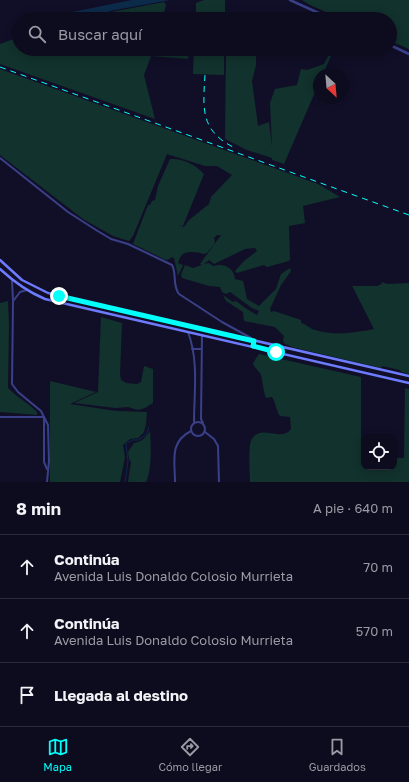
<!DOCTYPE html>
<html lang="es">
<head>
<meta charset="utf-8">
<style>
  body { margin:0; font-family:"Golos Text",sans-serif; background:#161427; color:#f1f3f6 }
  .controls { position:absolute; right:12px; bottom:12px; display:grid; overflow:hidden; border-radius:8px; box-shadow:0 2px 10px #0003 }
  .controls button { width:36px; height:36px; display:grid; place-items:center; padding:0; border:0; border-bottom:1px solid #2d2b3c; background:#0d0b1e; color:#f1f3f6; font:20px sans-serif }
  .compass { position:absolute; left:313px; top:68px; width:36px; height:36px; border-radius:50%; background:#0d0b1e; box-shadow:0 2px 10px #0003; rotate:154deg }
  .stop { position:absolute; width:12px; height:12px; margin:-9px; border:3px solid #02fffa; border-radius:50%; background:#fff }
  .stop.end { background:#02fffa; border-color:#fff; box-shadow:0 1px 4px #0008 }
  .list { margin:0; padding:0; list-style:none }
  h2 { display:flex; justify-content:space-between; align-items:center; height:52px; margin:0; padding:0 16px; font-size:17px }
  h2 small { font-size:13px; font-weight:400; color:#9a9ba4 }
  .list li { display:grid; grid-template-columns:26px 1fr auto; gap:12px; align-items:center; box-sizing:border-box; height:64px; padding:0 16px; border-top:1px solid #2d2b3c }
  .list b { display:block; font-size:15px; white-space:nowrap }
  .list p { margin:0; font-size:13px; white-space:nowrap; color:#9a9ba4 }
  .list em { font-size:13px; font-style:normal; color:#9a9ba4 }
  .icon { flex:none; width:22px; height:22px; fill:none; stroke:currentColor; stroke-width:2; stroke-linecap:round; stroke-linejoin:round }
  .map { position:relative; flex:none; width:409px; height:482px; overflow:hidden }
  .search { position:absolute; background:#0d0b1e; box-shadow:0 2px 10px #0003; left:12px; right:12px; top:12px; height:44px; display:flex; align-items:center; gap:10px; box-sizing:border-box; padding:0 14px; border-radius:22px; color:#9a9ba4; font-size:15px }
  .sheet { height:244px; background:#0d0b1e }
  nav { display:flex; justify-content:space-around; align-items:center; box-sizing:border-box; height:56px; border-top:1px solid #2d2b3c; background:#0d0b1e; font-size:11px; color:#9a9ba4 }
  nav a { display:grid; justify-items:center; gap:2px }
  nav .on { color:#02fffa }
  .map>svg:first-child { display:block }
</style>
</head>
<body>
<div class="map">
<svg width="409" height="482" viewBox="0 0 409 482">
  <rect width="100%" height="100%" fill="#110f28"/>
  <g fill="#12322d">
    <path d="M 204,0 L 225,0 L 225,19 L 196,19 L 196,3 Z"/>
    <path d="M 302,0 L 409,0 L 409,49 L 390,41 L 390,19 L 342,19 L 310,5 Z"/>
    <path d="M 164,2 L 166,5 L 162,19 L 86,19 L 116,11 Z"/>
    <path d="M 19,37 L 19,49 L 189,49 L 188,59 L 151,56 L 144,75 L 155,119 L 0,64 L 0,44 Z"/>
    <path d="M 194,49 L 224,49 L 224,75 L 193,74 Z"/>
    <path d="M 332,49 L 334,49 L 323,74 L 319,74 L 319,83 L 284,164 L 272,160 L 272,158 L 247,150 L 225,139 L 226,53 L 256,52 L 256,65 L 252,81 L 258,126 L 269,122 L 272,147 L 270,103 L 275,89 L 297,85 L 301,69 L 307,70 L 324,64 Z"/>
    <path d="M 0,69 L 318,184 L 340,197 L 303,206 L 305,223 L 289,226 L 290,259 L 289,261 L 267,267 L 264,265 L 237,273 L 235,271 L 244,261 L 257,251 L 255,248 L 245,249 L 214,264 L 209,260 L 204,264 L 209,263 L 213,266 C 223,263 234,267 235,279 L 243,281 L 247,299 L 259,306 L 276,289 L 281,274 L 290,268 L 291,271 L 281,285 L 270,309 L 271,312 L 274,311 L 301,320 L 301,323 C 308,325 310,329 315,330 C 333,336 355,333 374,329 L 345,272 L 352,286 L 378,286 L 379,285 L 382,284 L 382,282 L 387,284 L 409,283 L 409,374 L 401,372 L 400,370 L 382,366 L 381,368 L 292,347 L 284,343 L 283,340 L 284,336 L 275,327 L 244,321 L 243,312 L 226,301 L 223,295 L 233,302 L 236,301 L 245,308 L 257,315 L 259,311 L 252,308 L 230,292 L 226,294 L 222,292 L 220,287 L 209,286 L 182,278 L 181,275 L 185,265 L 193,268 L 202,265 L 200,264 L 221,235 L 217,235 L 214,238 L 215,243 L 207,253 L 203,254 C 199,252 188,251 183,254 C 180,256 179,260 178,263 L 183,265 L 178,276 L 174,258 L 171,257 L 170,259 L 166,260 L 133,244 L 148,205 L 150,205 L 152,201 L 155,200 L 158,186 L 170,159 C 183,158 196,165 204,174 L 183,226 L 178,225 L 184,227 L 189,220 L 209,204 L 211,197 L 232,175 L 217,166 L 205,166 L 167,154 L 133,236 L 129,241 L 113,236 L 83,219 L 0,155 Z"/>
    <path d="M 8,301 L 9,325 L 8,388 C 17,397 28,403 37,412 L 37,415 L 0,412 L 0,303 Z"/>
    <path d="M 101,317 L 122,323 L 120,375 L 121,380 L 126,383 L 137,384 L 141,382 L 144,366 L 153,369 L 153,403 L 145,408 L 138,410 L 128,407 L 115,408 L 74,403 L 98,392 Z"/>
    <path d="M 259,354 L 361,377 L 361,453 L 364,454 L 364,467 L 394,467 L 394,458 L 404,458 L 405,388 L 409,389 L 409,482 L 250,482 C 250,474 248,448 251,441 C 259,422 281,443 291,429 L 290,417 L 280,416 C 276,411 276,403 272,397 L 266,398 C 263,390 263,383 261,375 C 259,370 254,368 253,363 Z"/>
    <path d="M 50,381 L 96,392 L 70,404 L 116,411 L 147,412 L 146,424 L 144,432 L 138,438 L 130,439 L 123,445 L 125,457 L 120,482 L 50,482 Z"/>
    <path d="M 150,431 C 151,445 152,470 146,482 L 128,482 L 131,462 L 129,459 L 128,452 L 134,443 C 143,441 146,437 150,431 Z"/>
  </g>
  <path fill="#0c2a4a" d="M 132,0 L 170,0 L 115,10 L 81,19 L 50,19 L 72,12 Z"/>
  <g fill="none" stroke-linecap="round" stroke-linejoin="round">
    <path stroke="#0c2a4a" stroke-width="1" d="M 125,482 L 128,461 L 126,444 L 132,440 L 138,440 L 146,435 L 149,427"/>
    <g stroke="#3a4087" stroke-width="2">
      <path d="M 0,158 L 68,212 L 96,230 L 111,239 L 128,244 L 172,265 C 177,274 172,285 179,294 L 222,322 L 251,338 L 254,341 L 253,347"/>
      <path d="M 12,280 L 13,301 L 12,384 L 18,392 L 41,411 L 48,425 L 49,461 L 47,482"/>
      <path d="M 14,300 L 20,292 L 27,290"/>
      <path d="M 188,332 C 199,361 194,393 194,422"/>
      <path d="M 202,335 L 201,419 L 203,423"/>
      <path d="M 192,349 L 201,349"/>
      <path d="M 0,417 L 44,417"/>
      <path d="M 44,418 L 44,462 L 47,469"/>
      <circle cx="198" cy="429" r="7"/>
      <path d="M 205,432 L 214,439 L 218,446 L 219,482"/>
      <path d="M 175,482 C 175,461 169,442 191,431"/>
    </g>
    <g stroke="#3a4087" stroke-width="2.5">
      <path d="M 290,0 L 332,19"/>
      <path d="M 390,45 L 409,54"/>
    </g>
    <g stroke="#6d7bff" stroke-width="2.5">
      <path d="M 0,260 L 22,280 L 48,293 L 409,376"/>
      <path d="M 0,269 C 13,281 28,292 45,299 L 409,383"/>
    </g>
    <g stroke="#02fffa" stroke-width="1" stroke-dasharray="6 5" stroke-linecap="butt">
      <path d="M 0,67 L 409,215"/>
      <path d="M 205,75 C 203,108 200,130 233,147"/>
    </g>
  </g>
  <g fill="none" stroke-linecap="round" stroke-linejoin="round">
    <path stroke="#02fffa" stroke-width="5" d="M 59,296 L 254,341 L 253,346 L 276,352"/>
  </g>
</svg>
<div class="controls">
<button><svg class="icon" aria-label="locate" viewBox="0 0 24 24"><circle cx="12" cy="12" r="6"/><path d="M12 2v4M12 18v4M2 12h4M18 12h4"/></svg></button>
</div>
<svg class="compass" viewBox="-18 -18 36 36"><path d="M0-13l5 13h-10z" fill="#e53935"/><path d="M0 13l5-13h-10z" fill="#9a9ba4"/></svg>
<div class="stop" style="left:276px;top:352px"></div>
<div class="stop end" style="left:59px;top:296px"></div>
<div class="search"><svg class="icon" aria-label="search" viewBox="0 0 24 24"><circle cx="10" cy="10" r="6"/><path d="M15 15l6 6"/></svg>Buscar aquí</div>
</div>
<section class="sheet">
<h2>8 min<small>A pie · 640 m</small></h2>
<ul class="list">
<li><svg class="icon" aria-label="ahead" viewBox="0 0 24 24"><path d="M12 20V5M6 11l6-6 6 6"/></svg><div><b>Continúa</b><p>Avenida Luis Donaldo Colosio Murrieta</p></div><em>70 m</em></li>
<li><svg class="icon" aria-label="ahead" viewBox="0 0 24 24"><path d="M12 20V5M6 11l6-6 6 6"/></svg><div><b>Continúa</b><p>Avenida Luis Donaldo Colosio Murrieta</p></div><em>570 m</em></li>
<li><svg class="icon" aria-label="arrive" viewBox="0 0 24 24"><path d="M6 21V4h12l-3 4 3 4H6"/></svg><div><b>Llegada al destino</b></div></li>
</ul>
</section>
<nav>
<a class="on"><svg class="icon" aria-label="map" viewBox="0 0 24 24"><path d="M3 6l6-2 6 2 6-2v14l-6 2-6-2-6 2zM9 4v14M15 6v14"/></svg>Mapa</a>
<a><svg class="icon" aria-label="directions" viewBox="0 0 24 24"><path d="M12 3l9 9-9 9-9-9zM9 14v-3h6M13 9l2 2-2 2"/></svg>Cómo llegar</a>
<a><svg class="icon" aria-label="saved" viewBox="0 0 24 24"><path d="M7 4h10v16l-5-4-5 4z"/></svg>Guardados</a>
</nav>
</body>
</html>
